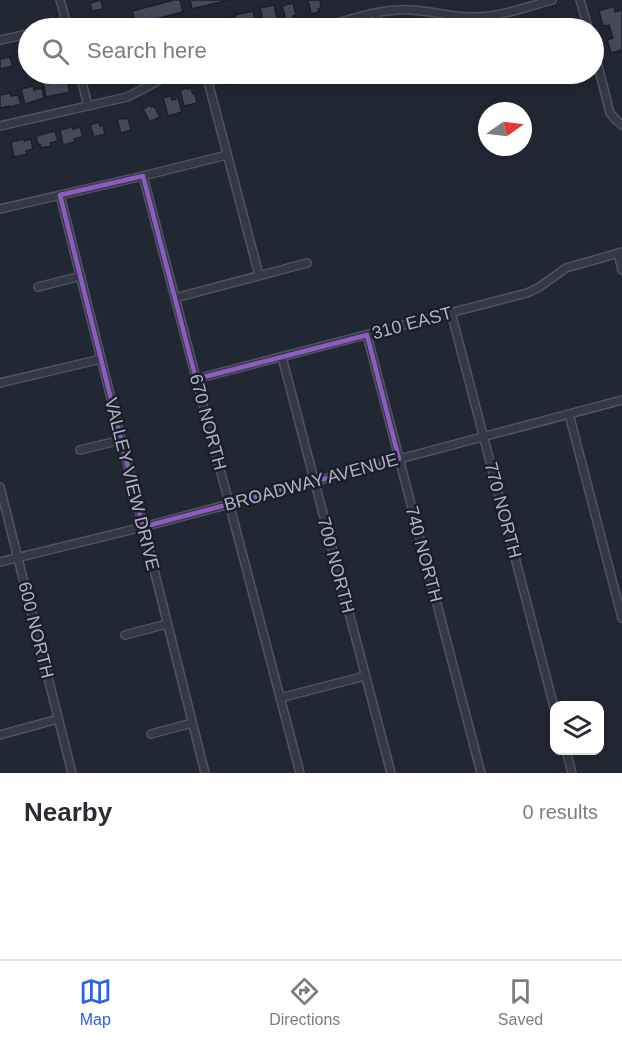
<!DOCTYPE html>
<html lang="en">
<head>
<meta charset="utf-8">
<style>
  body { margin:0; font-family:Helvetica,sans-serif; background:#f2f2f3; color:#2b2b33 }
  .controls { position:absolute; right:18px; bottom:18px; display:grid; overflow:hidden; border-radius:12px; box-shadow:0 3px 15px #0003 }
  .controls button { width:54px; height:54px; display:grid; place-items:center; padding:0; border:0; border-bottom:2px solid #e1e1e2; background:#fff; color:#2b2b33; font:30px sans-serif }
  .compass { position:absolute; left:478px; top:102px; width:54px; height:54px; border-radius:50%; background:#fff; box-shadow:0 3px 15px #0003; rotate:76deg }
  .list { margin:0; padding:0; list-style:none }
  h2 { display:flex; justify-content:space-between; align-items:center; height:78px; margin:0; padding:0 24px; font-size:26px }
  h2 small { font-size:20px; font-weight:400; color:#7c7c81 }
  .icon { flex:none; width:33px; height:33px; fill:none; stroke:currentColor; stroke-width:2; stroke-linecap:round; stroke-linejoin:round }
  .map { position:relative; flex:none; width:622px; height:773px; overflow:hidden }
  .search { position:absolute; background:#fff; box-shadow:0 3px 15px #0003; left:18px; right:18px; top:18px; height:66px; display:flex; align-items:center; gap:15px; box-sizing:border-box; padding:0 21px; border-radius:33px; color:#7c7c81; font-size:22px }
  .sheet { height:186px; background:#fff }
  nav { display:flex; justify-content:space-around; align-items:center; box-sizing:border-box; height:84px; border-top:2px solid #e1e1e2; background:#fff; font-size:16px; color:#7c7c81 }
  nav a { display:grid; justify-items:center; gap:3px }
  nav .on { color:#2563eb }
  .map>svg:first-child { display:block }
</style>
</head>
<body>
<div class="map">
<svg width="622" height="773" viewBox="0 0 622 773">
  <rect width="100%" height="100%" fill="#222734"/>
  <g fill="#444959" stroke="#1d202c" stroke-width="1.5">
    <path d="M 101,0 L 103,9 L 92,11 L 90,3 Z"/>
    <path d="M 174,0 L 180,0 L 183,12 L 136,24 L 132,11 Z"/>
    <path d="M 190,0 L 229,0 L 192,9 Z"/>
    <path d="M 308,0 L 320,0 L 321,8 L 318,9 L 319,12 L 311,14 Z"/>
    <path d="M 293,3 L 296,15 L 293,16 L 294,18 L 286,20 L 282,6 Z"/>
    <path d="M 274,5 L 277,19 L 271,20 L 272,24 L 264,26 L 260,8 Z"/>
    <path d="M 614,6 L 615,12 L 622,10 L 622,50 L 611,53 L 607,40 L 613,38 L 609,25 L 603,26 L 599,11 Z"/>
    <path d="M 253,11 L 257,28 L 238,28 L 235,15 Z"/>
    <path d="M 229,17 L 232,28 L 217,28 L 215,21 Z"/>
    <path d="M 28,52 L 28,71 L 24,72 L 22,63 L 18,64 L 16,55 Z"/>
    <path d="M 10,57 L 13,66 L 0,69 L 0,59 Z"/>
    <path d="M 225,74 L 239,74 L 241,82 L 226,85 Z"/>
    <path d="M 58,78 L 59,83 L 67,81 L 70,92 L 46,97 L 43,82 Z"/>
    <path d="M 33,86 L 34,90 L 42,88 L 44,98 L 25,104 L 21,89 Z"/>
    <path d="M 188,88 L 188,89 L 191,88 L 193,94 L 195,94 L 197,103 L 184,106 L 180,90 Z"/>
    <path d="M 10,93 L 11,96 L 18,95 L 21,104 L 10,107 L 10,106 L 0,108 L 0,95 Z"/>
    <path d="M 171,96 L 172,100 L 178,98 L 182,112 L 168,116 L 163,98 Z"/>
    <path d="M 150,105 L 151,107 L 154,106 L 160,117 L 150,122 L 143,109 Z"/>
    <path d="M 125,118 L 125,119 L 128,118 L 131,130 L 121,133 L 117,120 Z"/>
    <path d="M 95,123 L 99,123 L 100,126 L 103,125 L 105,134 L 94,137 L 90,125 Z"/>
    <path d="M 72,127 L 73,129 L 80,127 L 83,137 L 74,139 L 75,142 L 63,145 L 60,130 Z"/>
    <path d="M 55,131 L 58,141 L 50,143 L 51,146 L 41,148 L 40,144 L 38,145 L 36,136 Z"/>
    <path d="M 24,139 L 24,141 L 31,139 L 33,149 L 26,151 L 27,154 L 14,157 L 11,142 Z"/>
  </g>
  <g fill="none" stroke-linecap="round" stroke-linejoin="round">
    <g stroke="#505460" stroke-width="10">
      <g id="minor">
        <path d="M 60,0 L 68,28"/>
        <path d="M 580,0 L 588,28"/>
        <path d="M 376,13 L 380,28"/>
        <path d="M 477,17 L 477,28"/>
        <path d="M 51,28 L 67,25"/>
        <path d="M 318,28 C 344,22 371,11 398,10 C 423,8 447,17 471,17 C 498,18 526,7 552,0"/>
        <path d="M 0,40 L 28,34"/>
        <path d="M 594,50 L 610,113 L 616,120 L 622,125"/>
        <path d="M 80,74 L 88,106"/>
        <path d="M 206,74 L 259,275"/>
        <path d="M 0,126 L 127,97 L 141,90 L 170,74"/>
        <path d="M 143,176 L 300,773"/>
        <path d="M 60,195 L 205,773"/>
        <path d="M 0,209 L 143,176 L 227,155"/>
        <path d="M 618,253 L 622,270"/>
        <path d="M 38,287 L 81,276"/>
        <path d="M 175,298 L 307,263"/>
        <path d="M 451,312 L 554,707"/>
        <path d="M 367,335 L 481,773"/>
        <path d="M 282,357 L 391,773"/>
        <path d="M 196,379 L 527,293 L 538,288 L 566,268 L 622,252"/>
        <path d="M 0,383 L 101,359"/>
        <path d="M 569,414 L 622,618"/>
        <path d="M 80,450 L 121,440"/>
        <path d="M 0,487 L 72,773"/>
        <path d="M 0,562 L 143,527 L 622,400"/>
        <path d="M 125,635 L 167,624"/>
        <path d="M 280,698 L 365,676"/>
        <path d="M 151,734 L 192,723"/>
        <path d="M 0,735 L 58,719"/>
        <path d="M 566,750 L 572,773"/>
      </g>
    </g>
    <use href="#minor" stroke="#363945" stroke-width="7"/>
  </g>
  <path fill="none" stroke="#8e5cc0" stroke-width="4.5" stroke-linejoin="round" d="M 143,176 L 196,379 L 367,335 L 399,459 L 143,527 L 60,195 Z"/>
  <g text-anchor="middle" stroke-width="5" stroke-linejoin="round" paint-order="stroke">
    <g font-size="18" fill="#b0b4c2" stroke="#1b1e2a">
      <text transform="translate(412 323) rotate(-15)" y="6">310 EAST</text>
      <text transform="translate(208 422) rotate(75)" y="6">670 NORTH</text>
      <text transform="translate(311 482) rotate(-15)" y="6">BROADWAY AVENUE</text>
      <text transform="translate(132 484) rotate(76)" y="6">VALLEY VIEW DRIVE</text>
      <text transform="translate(503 510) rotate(75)" y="6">770 NORTH</text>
      <text transform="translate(424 554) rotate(75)" y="6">740 NORTH</text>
      <text transform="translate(336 565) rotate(75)" y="6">700 NORTH</text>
      <text transform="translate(36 630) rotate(76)" y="6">600 NORTH</text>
    </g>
  </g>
</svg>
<div class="controls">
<button><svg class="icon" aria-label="layers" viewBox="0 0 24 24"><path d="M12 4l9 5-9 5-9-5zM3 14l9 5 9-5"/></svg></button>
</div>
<svg class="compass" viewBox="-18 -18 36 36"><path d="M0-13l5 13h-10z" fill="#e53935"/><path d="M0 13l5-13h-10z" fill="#7c7c81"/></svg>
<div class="search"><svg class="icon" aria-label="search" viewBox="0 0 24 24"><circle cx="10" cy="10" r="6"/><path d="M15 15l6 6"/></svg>Search here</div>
</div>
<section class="sheet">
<h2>Nearby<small>0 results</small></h2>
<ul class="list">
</ul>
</section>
<nav>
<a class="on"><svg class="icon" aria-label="map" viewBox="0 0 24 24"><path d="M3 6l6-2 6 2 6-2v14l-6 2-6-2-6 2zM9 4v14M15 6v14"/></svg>Map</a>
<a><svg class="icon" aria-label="directions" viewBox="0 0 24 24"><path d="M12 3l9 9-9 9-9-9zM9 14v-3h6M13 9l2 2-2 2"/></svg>Directions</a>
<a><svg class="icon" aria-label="saved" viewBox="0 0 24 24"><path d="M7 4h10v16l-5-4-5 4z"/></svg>Saved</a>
</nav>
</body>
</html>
